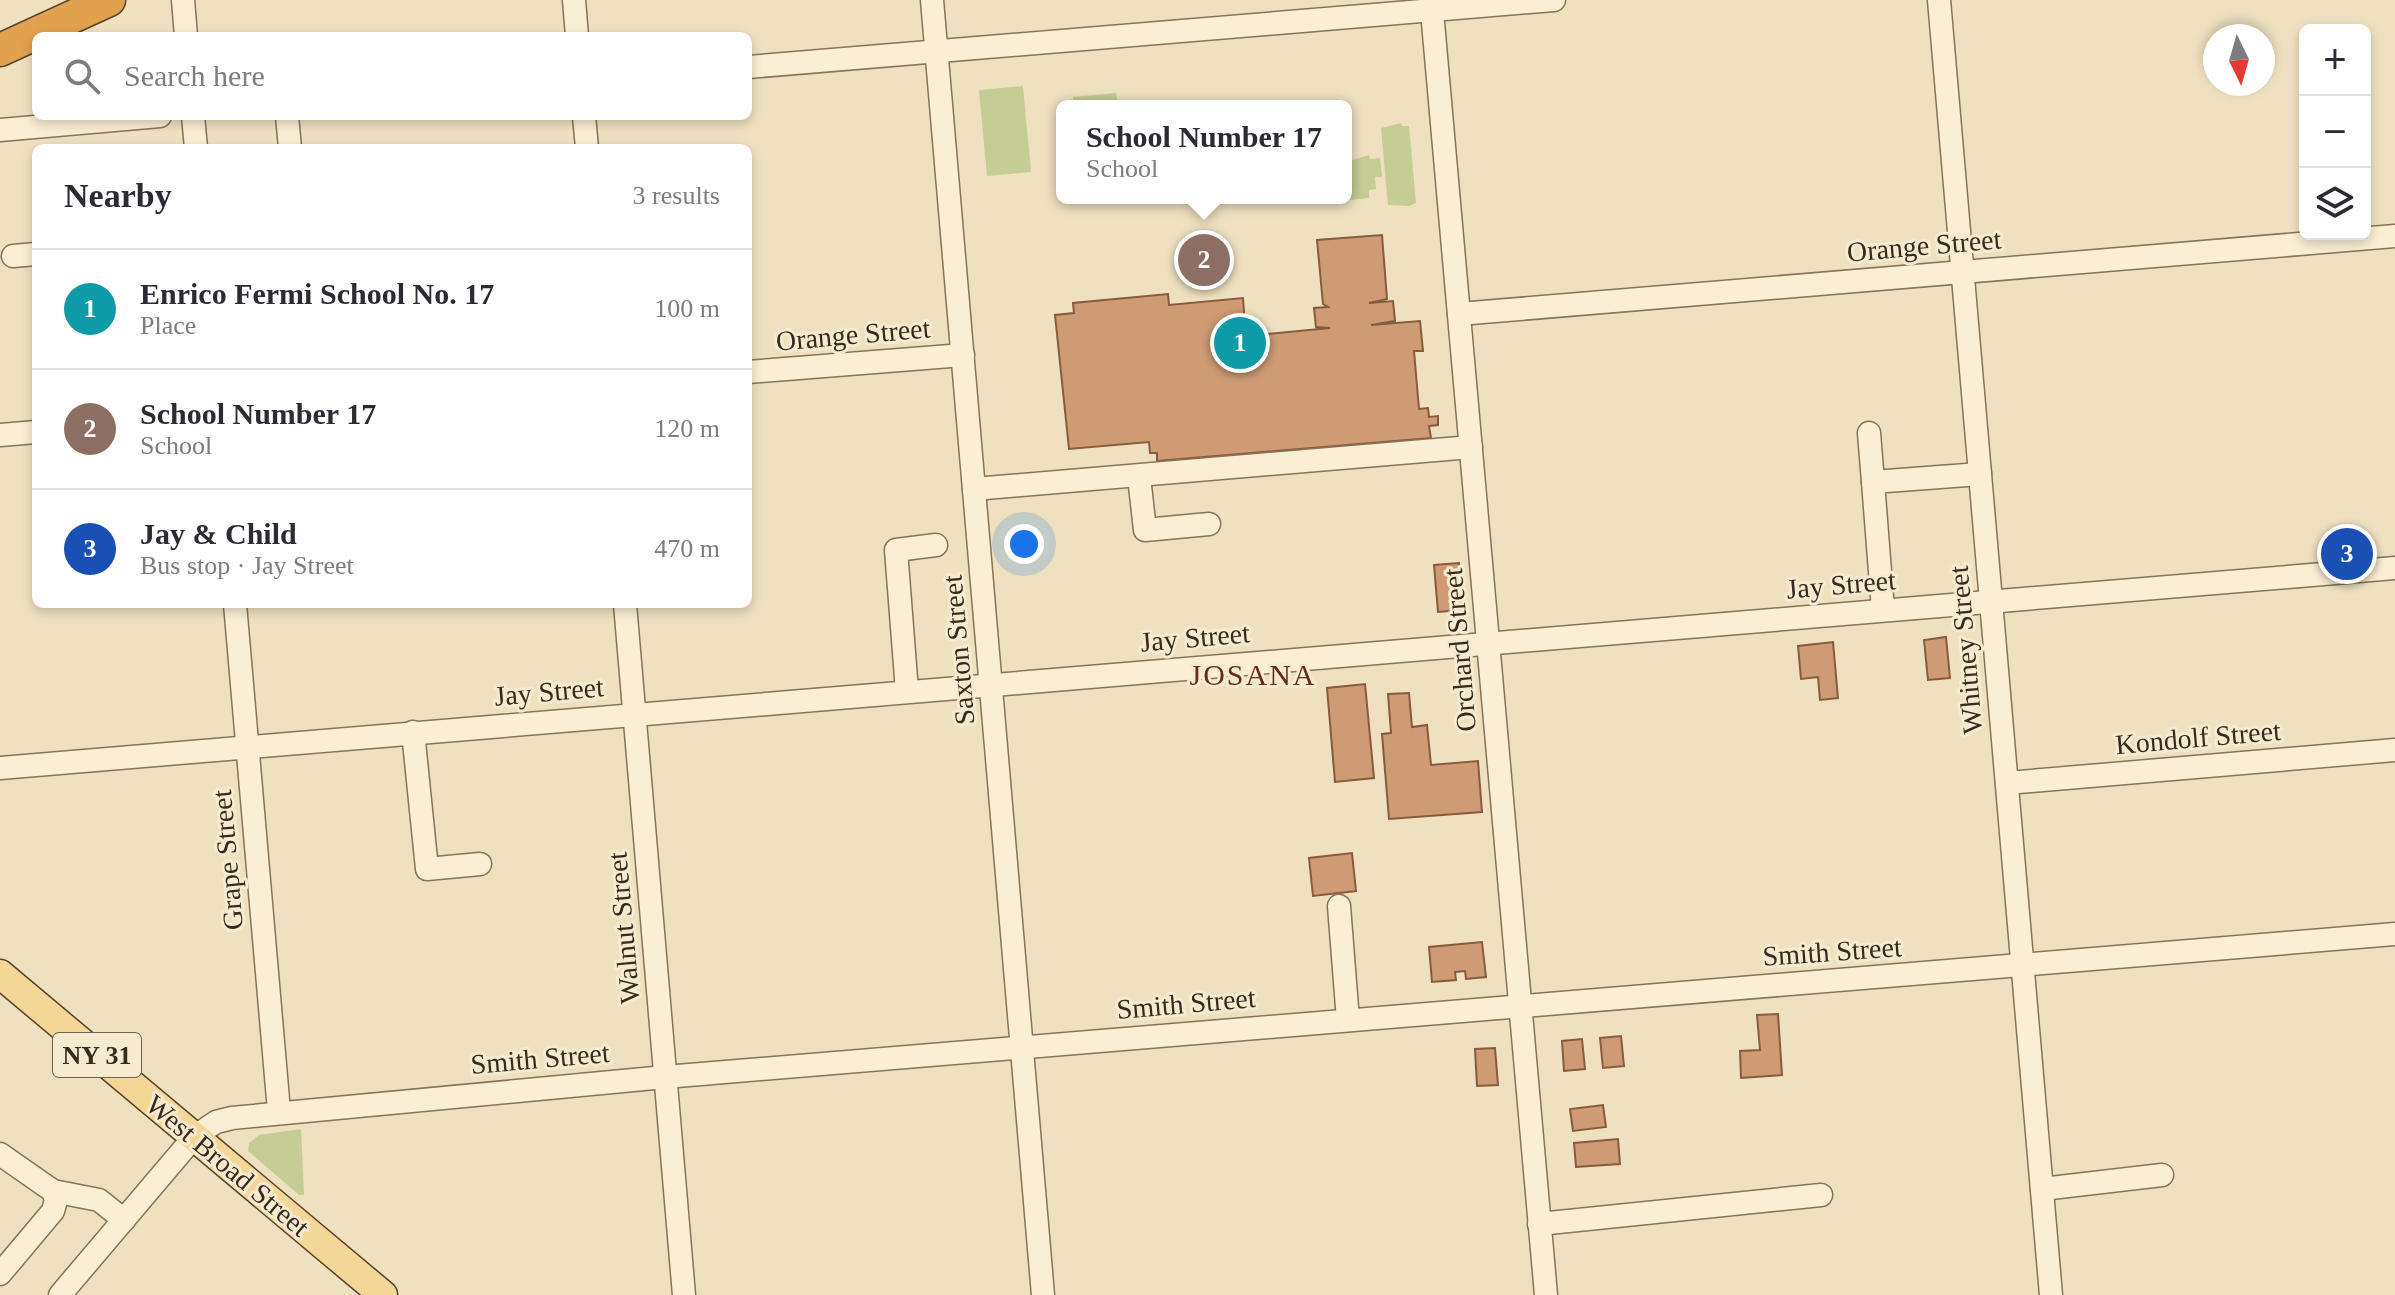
<!DOCTYPE html>
<html lang="en">
<head>
<meta charset="utf-8">
<style>
  body { margin:0; font-family:Georgia,serif; background:#f7f7f7; color:#2b2b33 }
  .controls { position:absolute; right:24px; top:24px; display:grid; overflow:hidden; border-radius:12px; box-shadow:0 4px 12px #0003 }
  .controls button { width:72px; height:72px; display:grid; place-items:center; padding:0; border:0; border-bottom:2px solid #e1e1e2; background:#fff; color:#2b2b33; font:40px sans-serif }
  .compass { position:absolute; left:2203px; top:24px; width:72px; height:72px; border-radius:50%; background:#fff; box-shadow:0 4px 12px #0003; rotate:175deg }
  .you { position:absolute; left:1024px; top:544px; width:28px; height:28px; margin:-20px; border:6px solid #fff; border-radius:50%; background:#1a73e8; box-shadow:0 0 0 12px #1a73e833 }
  .badge { display:grid; place-items:center; width:52px; height:52px; border-radius:50%; background:#992627; color:#fff; font-size:26px; font-weight:700 }
  .pin { position:absolute; translate:-50% -50%; border:4px solid #fff; box-shadow:0 2px 8px #0006 }
  .popup { position:absolute; left:1056px; top:100px; width:296px; height:104px; box-sizing:border-box; display:grid; place-content:center; border-radius:12px; background:#fff; filter:drop-shadow(0 2px 6px #0005); font-size:26px; white-space:nowrap; color:#7c7c81 }
  .popup b { font-size:30px; color:#2b2b33 }
  .popup::after { content:''; position:absolute; left:50%; top:100%; margin-left:-16px; border:16px solid transparent; border-top-color:#fff }
  .list { margin:0; padding:0; list-style:none }
  h2 { display:flex; justify-content:space-between; align-items:center; height:104px; margin:0; padding:0 32px; font-size:34px }
  h2 small { font-size:26px; font-weight:400; color:#7c7c81 }
  .list li { display:grid; grid-template-columns:52px 1fr auto; gap:24px; align-items:center; box-sizing:border-box; height:120px; padding:0 32px; border-top:2px solid #e1e1e2 }
  .list b { display:block; font-size:30px; white-space:nowrap }
  .list p { margin:0; font-size:26px; white-space:nowrap; color:#7c7c81 }
  .list em { font-size:26px; font-style:normal; color:#7c7c81 }
  .icon { flex:none; width:44px; height:44px; fill:none; stroke:currentColor; stroke-width:2; stroke-linecap:round; stroke-linejoin:round }
  .map { position:relative; flex:none; width:2395px; height:1295px; overflow:hidden }
  .search { position:absolute; background:#fff; box-shadow:0 4px 12px #0003; left:32px; top:32px; width:720px; height:88px; display:flex; align-items:center; gap:20px; box-sizing:border-box; padding:0 28px; border-radius:12px; color:#7c7c81; font-size:30px }
  .panel { position:absolute; background:#fff; box-shadow:0 4px 12px #0003; left:32px; top:144px; width:720px; height:464px; border-radius:12px }
  .map>svg:first-child { display:block }
</style>
</head>
<body>
<div class="map">
<svg width="2395" height="1295" viewBox="0 0 2395 1295">
  <rect width="100%" height="100%" fill="#efe1c0"/>
  <g fill="#c6cd94">
    <path d="M 1023,86 L 1031,172 L 987,176 L 979,90 Z"/>
    <path d="M 1116,93 L 1118,106 L 1074,106 L 1073,97 Z"/>
    <path d="M 1401,123 L 1402,126 L 1409,126 L 1416,203 L 1409,206 L 1388,205 L 1381,128 Z"/>
    <path d="M 1369,155 L 1370,159 L 1380,158 L 1382,177 L 1375,177 L 1376,189 L 1369,190 L 1369,198 L 1350,200 L 1349,161 Z"/>
    <path d="M 301,1129 L 304,1195 L 299,1195 L 248,1151 L 249,1143 L 259,1135 Z"/>
  </g>
  <g fill="#ce9b75" stroke="#885b3d" stroke-width="2">
    <path d="M 1382,235 L 1387,299 L 1369,303 L 1393,301 L 1395,321 L 1371,325 L 1420,321 L 1423,351 L 1414,351 L 1419,409 L 1428,408 L 1429,417 L 1438,416 L 1438,425 L 1429,426 L 1431,438 L 1157,461 L 1157,453 L 1150,453 L 1149,442 L 1069,449 L 1055,315 L 1074,313 L 1073,303 L 1168,294 L 1169,305 L 1243,298 L 1245,326 L 1250,320 L 1261,329 L 1256,335 L 1330,328 L 1316,327 L 1314,308 L 1328,307 L 1323,304 L 1317,240 Z"/>
    <path d="M 1459,563 L 1462,610 L 1438,612 L 1434,565 Z"/>
    <path d="M 1946,637 L 1950,678 L 1928,680 L 1924,640 Z"/>
    <path d="M 1833,642 L 1838,698 L 1820,700 L 1818,677 L 1801,679 L 1798,646 Z"/>
    <path d="M 1365,684 L 1374,778 L 1335,782 L 1327,688 Z"/>
    <path d="M 1409,693 L 1412,727 L 1427,725 L 1431,765 L 1478,761 L 1482,812 L 1389,819 L 1382,734 L 1391,733 L 1388,694 Z"/>
    <path d="M 1352,853 L 1356,891 L 1313,896 L 1309,858 Z"/>
    <path d="M 1482,942 L 1486,977 L 1466,979 L 1465,971 L 1455,972 L 1456,980 L 1432,982 L 1429,947 Z"/>
    <path d="M 1778,1014 L 1782,1075 L 1741,1078 L 1740,1051 L 1760,1050 L 1757,1015 Z"/>
    <path d="M 1621,1036 L 1624,1066 L 1603,1068 L 1600,1038 Z"/>
    <path d="M 1582,1039 L 1585,1069 L 1564,1071 L 1562,1041 Z"/>
    <path d="M 1495,1048 L 1498,1085 L 1477,1086 L 1475,1049 Z"/>
    <path d="M 1603,1105 L 1606,1127 L 1573,1131 L 1570,1109 Z"/>
    <path d="M 1618,1139 L 1620,1164 L 1576,1167 L 1574,1143 Z"/>
  </g>
  <g fill="none" stroke-linecap="round" stroke-linejoin="round">
    <g stroke="#897258" stroke-width="25">
      <g id="minor">
        <path d="M 183,0 L 186,36"/>
        <path d="M 574,0 L 577,36"/>
        <path d="M 932,0 L 1043,1295"/>
        <path d="M 1431,0 L 1546,1295"/>
        <path d="M 1939,0 L 2051,1295"/>
        <path d="M 748,67 L 1554,0"/>
        <path d="M 193,116 L 196,148"/>
        <path d="M 287,116 L 290,148"/>
        <path d="M 584,116 L 587,148"/>
        <path d="M 0,130 L 160,116"/>
        <path d="M 13,256 L 36,254"/>
        <path d="M 1459,314 L 2395,236"/>
        <path d="M 748,372 L 963,355"/>
        <path d="M 1869,433 L 1873,482"/>
        <path d="M 0,435 L 36,432"/>
        <path d="M 1139,477 L 1145,530 L 1209,524"/>
        <path d="M 974,489 L 1471,447"/>
        <path d="M 235,604 L 279,1111"/>
        <path d="M 625,604 L 684,1295"/>
        <path d="M 1883,610 L 1873,482 L 1980,474"/>
        <path d="M 907,691 L 896,550 L 936,545"/>
        <path d="M 413,732 L 427,869 L 480,864"/>
        <path d="M 0,768 L 2395,568"/>
        <path d="M 2007,783 L 2395,750"/>
        <path d="M 1339,906 L 1348,1020"/>
        <path d="M 0,1154 L 53,1191 L 56,1200 L 53,1211 L 0,1274"/>
        <path d="M 2042,1189 L 2162,1175"/>
        <path d="M 53,1191 L 99,1200 L 124,1220"/>
        <path d="M 1539,1224 L 1821,1195"/>
        <path d="M 60,1295 L 194,1137 L 216,1122 L 232,1118 L 665,1077 L 2395,934"/>
      </g>
    </g>
    <g stroke="#56402c" stroke-width="31">
      <path id="major" d="M 0,974 L 383,1295"/>
    </g>
    <g stroke="#56402c" stroke-width="35">
      <path id="highway" d="M 0,50 L 109,0"/>
    </g>
    <use href="#minor" stroke="#faeed4" stroke-width="22"/>
    <use href="#major" stroke="#f4d797" stroke-width="28"/>
    <use href="#highway" stroke="#e1a14e" stroke-width="32"/>
  </g>
  <g text-anchor="middle" stroke-width="6" stroke-linejoin="round" paint-order="stroke">
    <rect fill="#f6ebd0" stroke="#716453" stroke-width="2" x="53" y="1033" width="88" height="44" rx="6"/>
    <g font-size="26" font-weight="bold" fill="#382a1d">
      <text x="97" y="1064">NY 31</text>
    </g>
    <g font-size="28" fill="#382a1d" stroke="#f6ebd0">
      <text transform="translate(1924 245) rotate(-5)" y="10">Orange Street</text>
      <text transform="translate(853 334) rotate(-5)" y="10">Orange Street</text>
      <text transform="translate(1841 584) rotate(-5)" y="10">Jay Street</text>
      <text transform="translate(1195 637) rotate(-5)" y="10">Jay Street</text>
      <text transform="translate(958 650) rotate(-95)" y="10">Saxton Street</text>
      <text transform="translate(1459 650) rotate(-95)" y="10">Orchard Street</text>
      <text transform="translate(1965 650) rotate(-95)" y="10">Whitney Street</text>
      <text transform="translate(549 691) rotate(-5)" y="10">Jay Street</text>
      <text transform="translate(2198 737) rotate(-5)" y="10">Kondolf Street</text>
      <text transform="translate(227 860) rotate(-95)" y="10">Grape Street</text>
      <text transform="translate(623 928) rotate(-95)" y="10">Walnut Street</text>
      <text transform="translate(1832 951) rotate(-4)" y="10">Smith Street</text>
      <text transform="translate(1186 1003) rotate(-5)" y="10">Smith Street</text>
      <text transform="translate(540 1058) rotate(-5)" y="10">Smith Street</text>
      <text transform="translate(228 1165) rotate(40)" y="10">West Broad Street</text>
    </g>
    <g font-size="30" letter-spacing="2" fill="#662b1b" stroke="#f6ebd0">
      <text x="1253" y="685">JOSANA</text>
    </g>
  </g>
</svg>
<div class="controls">
<button>+</button>
<button>−</button>
<button><svg class="icon" aria-label="layers" viewBox="0 0 24 24"><path d="M12 4l9 5-9 5-9-5zM3 14l9 5 9-5"/></svg></button>
</div>
<svg class="compass" viewBox="-18 -18 36 36"><path d="M0-13l5 13h-10z" fill="#e53935"/><path d="M0 13l5-13h-10z" fill="#7c7c81"/></svg>
<div class="you"></div>
<div class="pin badge" style="left:1240px;top:343px;background:#0f9aa8">1</div>
<div class="pin badge" style="left:1204px;top:260px;background:#8d6e63">2</div>
<div class="popup"><b>School Number 17</b>School</div>
<div class="pin badge" style="left:2347px;top:554px;background:#1a4fb4">3</div>
<div class="search"><svg class="icon" aria-label="search" viewBox="0 0 24 24"><circle cx="10" cy="10" r="6"/><path d="M15 15l6 6"/></svg>Search here</div>
<section class="panel">
<h2>Nearby<small>3 results</small></h2>
<ul class="list">
<li><span class="badge" style="background:#0f9aa8">1</span><div><b>Enrico Fermi School No. 17</b><p>Place</p></div><em>100 m</em></li>
<li><span class="badge" style="background:#8d6e63">2</span><div><b>School Number 17</b><p>School</p></div><em>120 m</em></li>
<li><span class="badge" style="background:#1a4fb4">3</span><div><b>Jay &amp; Child</b><p>Bus stop · Jay Street</p></div><em>470 m</em></li>
</ul>
</section>
</div>
</body>
</html>
